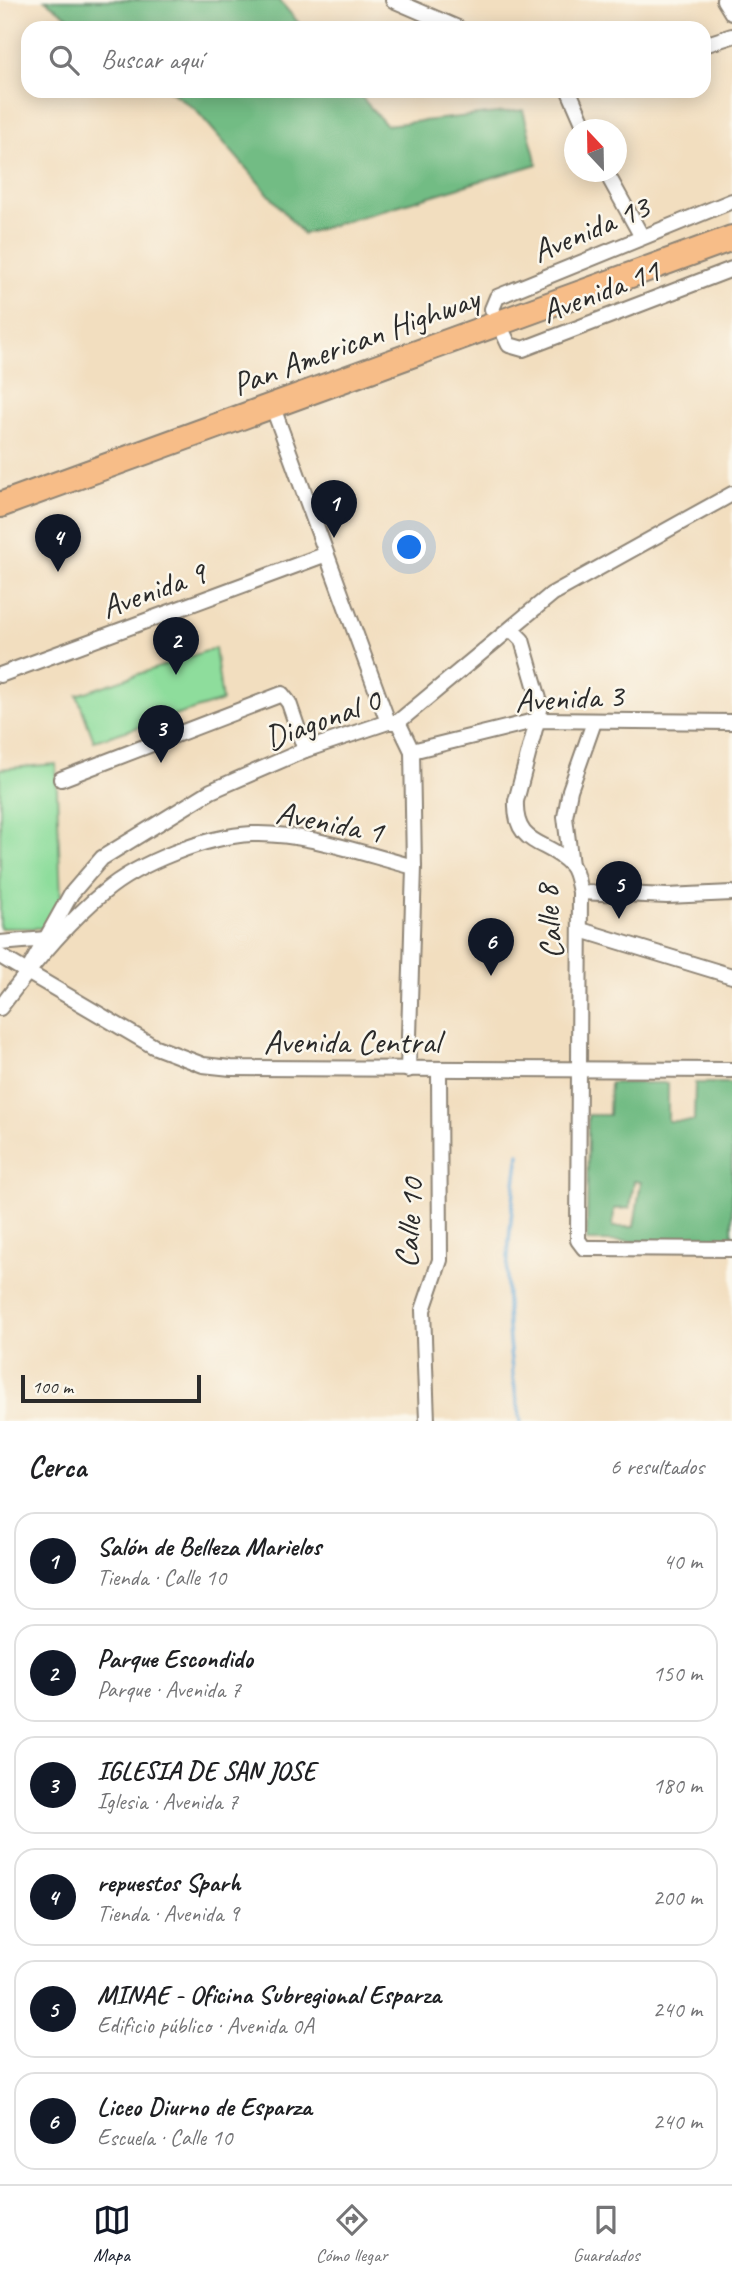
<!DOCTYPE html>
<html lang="es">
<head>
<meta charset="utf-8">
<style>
  body { margin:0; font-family:Caveat,sans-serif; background:#f2f2f2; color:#202124 }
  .compass { position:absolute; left:564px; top:119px; width:63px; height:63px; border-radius:50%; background:#fff; box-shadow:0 4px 18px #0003; rotate:338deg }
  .scale { position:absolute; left:21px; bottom:18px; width:180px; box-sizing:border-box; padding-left:7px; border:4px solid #2b2b2b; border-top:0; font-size:19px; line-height:24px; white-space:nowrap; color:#2b2b2b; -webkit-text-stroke:5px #fbf7ec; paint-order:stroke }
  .you { position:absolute; left:410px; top:548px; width:24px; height:24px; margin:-18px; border:5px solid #fff; border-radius:50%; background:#1a73e8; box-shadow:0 0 0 10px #1a73e833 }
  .badge { display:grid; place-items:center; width:46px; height:46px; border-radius:50%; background:#111827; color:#fff; font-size:23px; font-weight:700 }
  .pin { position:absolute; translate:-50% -58px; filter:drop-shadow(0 2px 4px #0008) }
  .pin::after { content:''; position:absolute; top:37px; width:24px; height:21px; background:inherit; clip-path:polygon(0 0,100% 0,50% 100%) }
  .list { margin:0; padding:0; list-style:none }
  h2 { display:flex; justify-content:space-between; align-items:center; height:91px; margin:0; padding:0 28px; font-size:30px }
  h2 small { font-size:23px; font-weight:400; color:#757577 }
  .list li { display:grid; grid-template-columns:46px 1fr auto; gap:21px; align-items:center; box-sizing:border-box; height:98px; margin:0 14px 14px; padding:0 14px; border:2px solid #e0e0e0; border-radius:21px }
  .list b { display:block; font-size:26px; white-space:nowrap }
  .list p { margin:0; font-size:23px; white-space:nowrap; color:#757577 }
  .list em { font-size:23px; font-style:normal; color:#757577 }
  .icon { flex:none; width:38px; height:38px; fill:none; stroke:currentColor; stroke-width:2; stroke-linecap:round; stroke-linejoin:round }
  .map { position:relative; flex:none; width:732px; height:1421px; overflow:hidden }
  .search { position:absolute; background:#fff; box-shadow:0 4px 18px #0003; left:21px; right:21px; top:21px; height:77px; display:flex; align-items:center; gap:18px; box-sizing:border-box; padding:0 24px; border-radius:21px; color:#757577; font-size:26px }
  .sheet { height:763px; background:#fff }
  nav { display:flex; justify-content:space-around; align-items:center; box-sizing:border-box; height:98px; border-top:2px solid #e0e0e0; background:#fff; font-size:19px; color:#757577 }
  nav a { display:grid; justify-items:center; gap:4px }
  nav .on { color:#111827 }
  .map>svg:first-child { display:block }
</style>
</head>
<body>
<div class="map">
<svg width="732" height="1421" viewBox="0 0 732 1421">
  <rect width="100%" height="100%" fill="#fbf7ec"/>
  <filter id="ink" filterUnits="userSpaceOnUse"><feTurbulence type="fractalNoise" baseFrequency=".0143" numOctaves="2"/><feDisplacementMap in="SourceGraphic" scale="14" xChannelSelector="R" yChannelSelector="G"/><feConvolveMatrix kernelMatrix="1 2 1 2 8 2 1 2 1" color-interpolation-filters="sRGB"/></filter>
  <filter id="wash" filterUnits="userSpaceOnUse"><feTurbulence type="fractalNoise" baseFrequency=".00686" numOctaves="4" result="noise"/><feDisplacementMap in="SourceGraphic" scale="28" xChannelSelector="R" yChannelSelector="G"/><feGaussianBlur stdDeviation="1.57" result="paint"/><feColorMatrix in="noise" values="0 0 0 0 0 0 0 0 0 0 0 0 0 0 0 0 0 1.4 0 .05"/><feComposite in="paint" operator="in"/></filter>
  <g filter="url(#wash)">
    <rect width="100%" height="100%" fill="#f2debf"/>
    <g fill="#8edd9c" stroke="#5c8464" stroke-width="2">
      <path d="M 215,648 L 222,701 L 94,741 L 77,695 Z"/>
      <path d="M 56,764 L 61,900 L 44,928 L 0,928 L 0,769 Z"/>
    </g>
    <g fill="#72bc84" stroke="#4e7458" stroke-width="2" fill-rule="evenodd">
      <path d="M 45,0 L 279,0 L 303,28 L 83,28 Z"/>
      <path d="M 170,91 L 356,91 L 386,125 L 523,110 L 537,164 L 303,234 L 195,109 Z"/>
      <path d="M 610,1083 L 668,1083 L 668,1121 L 694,1121 L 695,1083 L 732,1083 L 732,1242 L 587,1241 L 588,1115 L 609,1115 ZM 634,1181 L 641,1182 L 634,1227 L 613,1227 L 614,1209 L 630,1208 Z"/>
    </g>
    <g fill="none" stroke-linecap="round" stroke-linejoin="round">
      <path stroke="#60a5d5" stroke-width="3.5" d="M 519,1154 C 505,1253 500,1322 521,1421"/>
    </g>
  </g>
  <g filter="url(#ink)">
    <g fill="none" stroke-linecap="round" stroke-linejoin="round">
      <g stroke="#8e8475" stroke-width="18">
        <g id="street">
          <path d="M 393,0 L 458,28"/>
          <path d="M 724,0 L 732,13"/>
          <path d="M 704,45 L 732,36"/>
          <path d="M 569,91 L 586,130"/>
          <path d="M 606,172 L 642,237"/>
          <path d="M 732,201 L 497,297 L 492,309 L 509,345 L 523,349 L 732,269"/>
          <path d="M 272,405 L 388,722"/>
          <path d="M 511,629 L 522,640 L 541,706 L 516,801 C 514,848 548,839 571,865 C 577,872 578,884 580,892 L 578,1240 L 584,1248 L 592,1248 L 732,1249"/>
          <path d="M 0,675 L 324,555"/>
          <path d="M 398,722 L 412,751 L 414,867 L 408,1070"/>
          <path d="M 412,751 L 538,720 L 732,722"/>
          <path d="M 61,779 L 282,694 L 289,703 L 305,750"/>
          <path d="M 571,865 L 565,817 L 570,790 L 594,722"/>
          <path d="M 580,892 L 667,896 L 732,893"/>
          <path d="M 581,930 L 732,976"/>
          <path d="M 0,943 L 46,939"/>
          <path d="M 0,956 L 153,1046 L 203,1065 L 231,1068 L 732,1070"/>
          <path d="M 28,971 L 71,894 L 102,858 L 211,791 L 305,750 L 388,722 L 398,722 L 552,594 L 732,494"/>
          <path d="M 0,1008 C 29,969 66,923 104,892 C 138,863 207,836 252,834 C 305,832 363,854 414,867"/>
          <path d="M 427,1421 L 423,1310 L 440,1260 L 439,1070"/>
        </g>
      </g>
      <g stroke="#8e8475" stroke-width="28">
        <path id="highway" d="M 0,505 L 732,238"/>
      </g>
      <use href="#street" stroke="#fff" stroke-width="14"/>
      <use href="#highway" stroke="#f7bd88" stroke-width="24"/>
    </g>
  </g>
  <g text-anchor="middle" stroke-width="5" stroke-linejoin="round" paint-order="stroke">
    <g font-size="33" fill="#2b2b2b" stroke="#fbf7ec">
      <text transform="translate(590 228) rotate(-23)" y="12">Avenida 13</text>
      <text transform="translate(600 290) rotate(-21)" y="12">Avenida 11</text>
      <text transform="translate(355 340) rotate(-20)" y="12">Pan American Highway</text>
      <text transform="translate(153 589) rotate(-20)" y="12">Avenida 9</text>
      <text transform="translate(569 697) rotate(-3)" y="12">Avenida 3</text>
      <text transform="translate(322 718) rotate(-20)" y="12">Diagonal 0</text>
      <text transform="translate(330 821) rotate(11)" y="12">Avenida 1</text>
      <text transform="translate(548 922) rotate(-95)" y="12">Calle 8</text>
      <text x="352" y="1053">Avenida Central</text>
      <text transform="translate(408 1223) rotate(-86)" y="12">Calle 10</text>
    </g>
  </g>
</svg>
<svg class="compass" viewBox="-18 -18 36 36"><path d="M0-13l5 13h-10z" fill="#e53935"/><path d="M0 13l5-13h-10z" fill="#757577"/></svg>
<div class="scale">100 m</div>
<div class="you"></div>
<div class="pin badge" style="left:334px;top:538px">1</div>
<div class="pin badge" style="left:176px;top:675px">2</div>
<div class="pin badge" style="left:161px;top:763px">3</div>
<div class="pin badge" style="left:58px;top:572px">4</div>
<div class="pin badge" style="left:619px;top:919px">5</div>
<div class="pin badge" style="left:491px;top:976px">6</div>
<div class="search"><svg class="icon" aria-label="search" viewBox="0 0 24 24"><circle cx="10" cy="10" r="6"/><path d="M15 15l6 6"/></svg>Buscar aquí</div>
</div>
<section class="sheet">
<h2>Cerca<small>6 resultados</small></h2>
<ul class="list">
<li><span class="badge">1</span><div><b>Salón de Belleza Marielos</b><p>Tienda · Calle 10</p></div><em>40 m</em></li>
<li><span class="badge">2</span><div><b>Parque Escondido</b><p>Parque · Avenida 7</p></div><em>150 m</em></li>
<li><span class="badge">3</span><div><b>IGLESIA DE SAN JOSE</b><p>Iglesia · Avenida 7</p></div><em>180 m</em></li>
<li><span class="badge">4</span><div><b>repuestos Sparh</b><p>Tienda · Avenida 9</p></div><em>200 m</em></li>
<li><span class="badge">5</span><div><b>MINAE - Oficina Subregional Esparza</b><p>Edificio público · Avenida 0A</p></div><em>240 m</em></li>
<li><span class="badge">6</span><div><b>Liceo Diurno de Esparza</b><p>Escuela · Calle 10</p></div><em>240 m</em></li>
</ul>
</section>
<nav>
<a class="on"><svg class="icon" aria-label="map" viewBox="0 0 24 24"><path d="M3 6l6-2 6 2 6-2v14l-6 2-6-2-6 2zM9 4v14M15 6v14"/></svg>Mapa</a>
<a><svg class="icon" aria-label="directions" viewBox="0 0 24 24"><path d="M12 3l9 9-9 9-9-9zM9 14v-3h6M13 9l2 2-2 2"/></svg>Cómo llegar</a>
<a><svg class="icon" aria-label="saved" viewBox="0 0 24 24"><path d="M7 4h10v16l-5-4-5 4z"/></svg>Guardados</a>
</nav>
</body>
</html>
